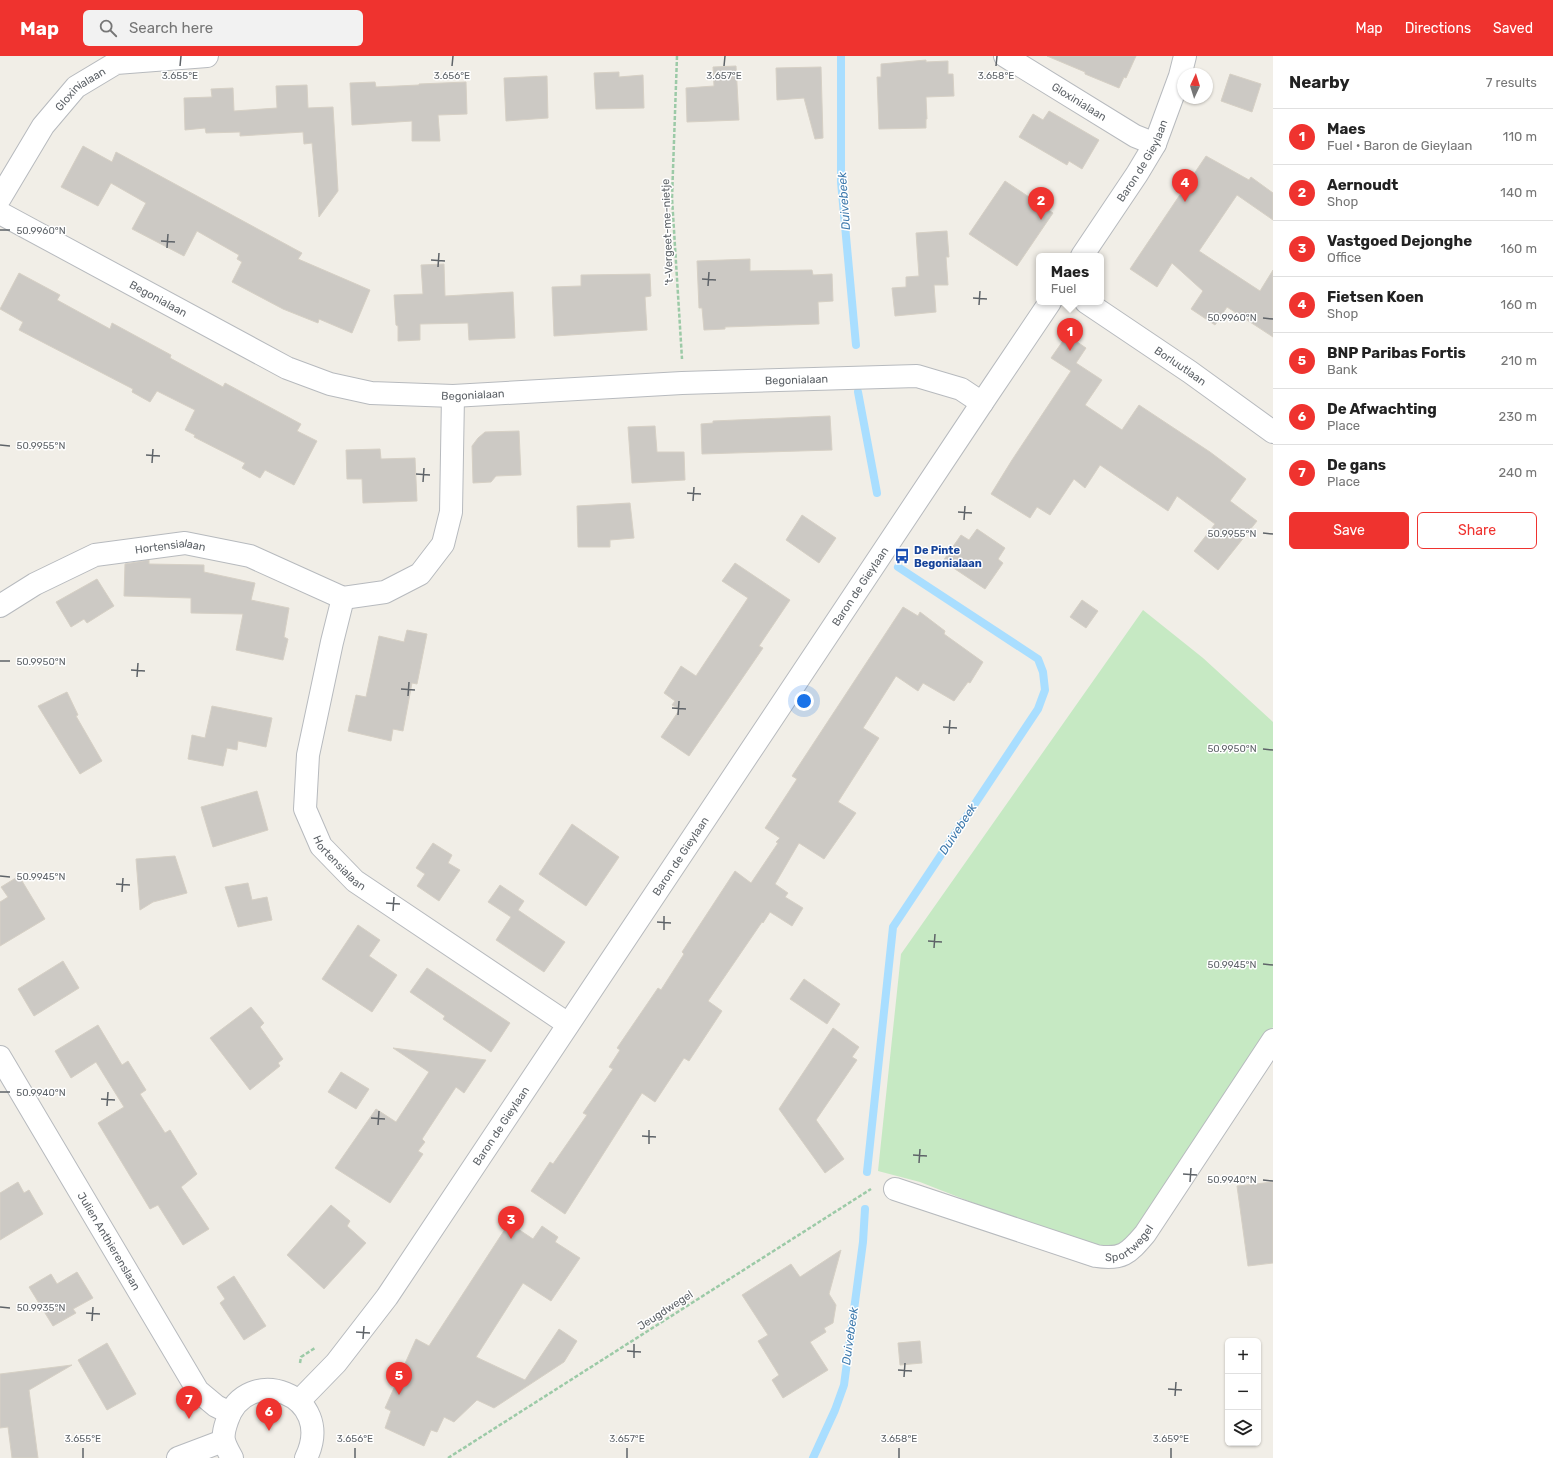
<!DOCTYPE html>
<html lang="en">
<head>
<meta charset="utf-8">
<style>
  body { margin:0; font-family:Rubik,sans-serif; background:#f2f2f2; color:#222 }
  .controls { position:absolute; right:12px; bottom:12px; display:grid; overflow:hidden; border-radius:6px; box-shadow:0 1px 3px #0004 }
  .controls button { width:36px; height:36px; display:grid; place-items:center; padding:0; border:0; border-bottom:1px solid #e0e0e0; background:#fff; color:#222; font:20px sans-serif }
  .compass { position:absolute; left:1177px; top:12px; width:36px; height:36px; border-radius:50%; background:#fff; box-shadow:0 1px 3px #0004; rotate:4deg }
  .you { position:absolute; left:804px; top:645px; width:14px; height:14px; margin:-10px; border:3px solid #fff; border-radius:50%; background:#1a73e8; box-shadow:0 0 0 6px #1a73e833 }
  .badge { display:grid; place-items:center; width:26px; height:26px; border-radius:50%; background:#ef332f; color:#fff; font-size:13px; font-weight:700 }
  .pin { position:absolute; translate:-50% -33px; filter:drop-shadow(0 1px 2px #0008) }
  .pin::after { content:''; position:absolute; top:21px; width:14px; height:12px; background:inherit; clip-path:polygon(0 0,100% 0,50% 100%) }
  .popup { position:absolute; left:1036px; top:197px; width:68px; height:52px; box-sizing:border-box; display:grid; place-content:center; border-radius:6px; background:#fff; filter:drop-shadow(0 1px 3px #0005); font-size:13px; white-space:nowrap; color:#767676 }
  .popup b { font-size:15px; color:#222 }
  .popup::after { content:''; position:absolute; left:50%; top:100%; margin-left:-8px; border:8px solid transparent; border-top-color:#fff }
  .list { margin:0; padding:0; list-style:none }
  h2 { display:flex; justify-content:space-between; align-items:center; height:52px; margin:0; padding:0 16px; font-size:17px }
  h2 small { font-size:13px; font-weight:400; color:#767676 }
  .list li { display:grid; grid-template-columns:26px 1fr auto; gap:12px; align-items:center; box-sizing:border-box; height:56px; padding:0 16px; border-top:1px solid #e0e0e0 }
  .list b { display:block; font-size:15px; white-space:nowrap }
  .list p { margin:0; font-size:13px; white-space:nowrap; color:#767676 }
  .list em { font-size:13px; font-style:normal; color:#767676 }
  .actions { display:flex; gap:8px; padding:12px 16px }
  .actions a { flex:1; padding:9px 0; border:1px solid #ef332f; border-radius:6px; text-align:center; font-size:14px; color:#ef332f }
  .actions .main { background:#ef332f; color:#fff }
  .icon { flex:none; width:22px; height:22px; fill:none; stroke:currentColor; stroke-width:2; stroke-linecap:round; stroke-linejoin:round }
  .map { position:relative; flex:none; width:1273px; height:1402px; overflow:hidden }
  header { display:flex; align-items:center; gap:24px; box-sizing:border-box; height:56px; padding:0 20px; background:#ef332f; color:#fff }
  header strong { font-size:19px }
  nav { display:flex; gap:22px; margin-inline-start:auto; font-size:14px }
  .search { width:280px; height:36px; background:#f2f2f2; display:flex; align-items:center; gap:10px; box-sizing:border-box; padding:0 14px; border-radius:6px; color:#767676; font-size:15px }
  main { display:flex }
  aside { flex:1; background:#fff }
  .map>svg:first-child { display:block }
</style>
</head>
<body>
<header>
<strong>Map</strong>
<div class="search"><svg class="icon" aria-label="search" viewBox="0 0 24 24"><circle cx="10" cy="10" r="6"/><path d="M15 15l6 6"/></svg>Search here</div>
<nav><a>Map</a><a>Directions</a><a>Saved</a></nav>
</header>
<main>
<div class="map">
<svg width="1273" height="1402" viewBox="0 0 1273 1402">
  <rect width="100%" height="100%" fill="#f1eee7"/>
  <path fill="#c6e9c3" d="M 1143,554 L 1203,602 L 1273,666 L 1273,971 L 1130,1182 L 1118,1192 L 1083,1190 L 920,1126 L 878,1115 L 901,898 Z"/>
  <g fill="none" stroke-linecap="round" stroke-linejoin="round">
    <g stroke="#a9deff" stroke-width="8">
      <path d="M 841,0 L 841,126 L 856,289"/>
      <path d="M 858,336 L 877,437"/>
      <path d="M 867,1116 L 893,871 L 1038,653 L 1045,634 L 1043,616 L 1038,603 L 898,511"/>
      <path d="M 813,1402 L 835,1354 L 844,1329 L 863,1186 L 865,1153"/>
    </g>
  </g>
  <g fill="#ccc9c4" stroke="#d6d0c5">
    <path d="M 1047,0 L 1136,0 L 1126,22 L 1124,21 L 1119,32 L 1085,18 L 1085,16 Z"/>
    <path d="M 926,4 L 926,6 L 948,5 L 948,18 L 953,18 L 954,40 L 926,41 L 927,63 L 926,63 L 926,72 L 879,73 L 877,21 L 881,21 L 881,8 Z"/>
    <path d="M 736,10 L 739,64 L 687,66 L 686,32 L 714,30 L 713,11 Z"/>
    <path d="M 821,11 L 823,82 L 815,83 L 804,42 L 777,44 L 776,12 Z"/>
    <path d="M 619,16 L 619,21 L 643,19 L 644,52 L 596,53 L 594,17 Z"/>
    <path d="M 1230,18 L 1261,28 L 1252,56 L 1221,45 Z"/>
    <path d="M 547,20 L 548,62 L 506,65 L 504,22 Z"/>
    <path d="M 375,26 L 376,31 L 419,29 L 419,28 L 466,26 L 467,58 L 438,59 L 440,85 L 412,85 L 412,65 L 352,69 L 350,27 Z"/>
    <path d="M 307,29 L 308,52 L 333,51 L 338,135 L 319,161 L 312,87 L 304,88 L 303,76 L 240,80 L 240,76 L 206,77 L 205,72 L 185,74 L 184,42 L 212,41 L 211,33 L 233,32 L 234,55 L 277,52 L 276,30 Z"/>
    <path d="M 1049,55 L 1099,84 L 1082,113 L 1069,105 L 1067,109 L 1019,81 L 1033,58 L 1043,64 Z"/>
    <path d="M 83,90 L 112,106 L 116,96 L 302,197 L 298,203 L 370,234 L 352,277 L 319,263 L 318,267 L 283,253 L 232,226 L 242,206 L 237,203 L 239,199 L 197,175 L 184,200 L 132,173 L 146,147 L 111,127 L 98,150 L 61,131 Z"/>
    <path d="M 1206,100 L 1249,124 L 1251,121 L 1273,137 L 1273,164 L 1237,139 L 1199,195 L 1260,235 L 1273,214 L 1273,281 L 1227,251 L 1215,269 L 1191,253 L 1203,235 L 1172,207 L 1157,231 L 1130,213 Z"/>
    <path d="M 1005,125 L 1053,157 L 1017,210 L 969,178 Z"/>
    <path d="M 947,175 L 949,201 L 946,201 L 948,229 L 934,229 L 936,256 L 895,260 L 892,232 L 906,231 L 906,221 L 919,220 L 916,177 Z"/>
    <path d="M 750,203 L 750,215 L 812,214 L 813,219 L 832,218 L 833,245 L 818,246 L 819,268 L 725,271 L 725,273 L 704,274 L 702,252 L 699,252 L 697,205 Z"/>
    <path d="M 444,208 L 445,240 L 513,236 L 515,282 L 469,284 L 468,267 L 420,268 L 420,284 L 398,285 L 398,270 L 396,269 L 394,239 L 423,238 L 421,209 Z"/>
    <path d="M 19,217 L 60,239 L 57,244 L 110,273 L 112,267 L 171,299 L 170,302 L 223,331 L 225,327 L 301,368 L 297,375 L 317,385 L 294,429 L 265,414 L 260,422 L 242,412 L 245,407 L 194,381 L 195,379 L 185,374 L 195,354 L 157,335 L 150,346 L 132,336 L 133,333 L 19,274 L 23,266 L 0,253 Z"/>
    <path d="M 650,218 L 651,240 L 645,241 L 647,274 L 554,280 L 552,231 L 581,230 L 581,219 Z"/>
    <path d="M 1067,279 L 1086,292 L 1076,307 L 1102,324 L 1085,349 L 1122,374 L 1139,349 L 1210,396 L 1246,423 L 1230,445 L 1257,465 L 1218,514 L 1194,495 L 1215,468 L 1177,440 L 1168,455 L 1100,409 L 1085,432 L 1074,423 L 1050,459 L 1037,451 L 1030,462 L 991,438 L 1012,404 L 1071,315 L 1051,302 Z"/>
    <path d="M 830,360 L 832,394 L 702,398 L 701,368 L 713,367 L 713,365 Z"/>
    <path d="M 655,370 L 657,396 L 684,396 L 685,424 L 632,427 L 628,371 Z"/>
    <path d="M 519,375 L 521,419 L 496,420 L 491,426 L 473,427 L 472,390 L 478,382 L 485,376 Z"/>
    <path d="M 380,393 L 381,403 L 415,402 L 417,445 L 363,447 L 362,423 L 347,423 L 346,394 Z"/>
    <path d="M 630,447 L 634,482 L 610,484 L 610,491 L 578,491 L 577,450 Z"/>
    <path d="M 802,459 L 836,482 L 819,507 L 786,484 Z"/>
    <path d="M 977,473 L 1005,492 L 998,503 L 1003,507 L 985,533 L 943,505 L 961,479 L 969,484 Z"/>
    <path d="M 149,504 L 149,508 L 204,509 L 204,516 L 255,527 L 251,544 L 289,552 L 284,581 L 288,583 L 283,604 L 236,594 L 243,558 L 191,557 L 191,542 L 124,540 L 125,508 Z"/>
    <path d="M 735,507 L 790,544 L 759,590 L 763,592 L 689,700 L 661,681 L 680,653 L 672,649 L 675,645 L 664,637 L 681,610 L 696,620 L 748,542 L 722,525 Z"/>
    <path d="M 97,523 L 114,550 L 87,567 L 84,563 L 71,571 L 56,546 Z"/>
    <path d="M 1082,544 L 1098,555 L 1086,572 L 1070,561 Z"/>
    <path d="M 903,551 L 918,560 L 920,556 L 945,575 L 944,578 L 983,606 L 970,627 L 968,626 L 954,645 L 923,627 L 918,635 L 896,620 L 863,672 L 879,682 L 838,746 L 856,757 L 824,803 L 799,787 L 775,828 L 788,837 L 785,841 L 803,852 L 792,870 L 770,856 L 763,867 L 762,866 L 708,945 L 722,955 L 689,1005 L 684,1002 L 655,1046 L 642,1037 L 565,1158 L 531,1135 L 550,1106 L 553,1108 L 587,1059 L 583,1057 L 613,1013 L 609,1011 L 620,994 L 617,992 L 658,932 L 661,934 L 684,898 L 682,896 L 735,815 L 751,827 L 778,787 L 776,786 L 780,782 L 765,772 L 797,723 L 792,720 Z"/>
    <path d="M 407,574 L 427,578 L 417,628 L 412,627 L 403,675 L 393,673 L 391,685 L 348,675 L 356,639 L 366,641 L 379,580 L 404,586 Z"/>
    <path d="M 67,636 L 78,659 L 76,660 L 102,705 L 80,718 L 38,650 Z"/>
    <path d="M 212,650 L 272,662 L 266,691 L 238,685 L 237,694 L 227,692 L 223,710 L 188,703 L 192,679 L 205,682 Z"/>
    <path d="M 257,735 L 268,774 L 213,791 L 201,751 Z"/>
    <path d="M 572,768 L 619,801 L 586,850 L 539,818 Z"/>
    <path d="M 433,787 L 452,799 L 448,807 L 460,814 L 439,845 L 417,830 L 425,818 L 416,812 Z"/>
    <path d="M 175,800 L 187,837 L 153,846 L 140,854 L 136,803 Z"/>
    <path d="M 19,820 L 45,863 L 0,890 L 0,846 L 8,841 L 1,831 Z"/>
    <path d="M 248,827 L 252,844 L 267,841 L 272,864 L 238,871 L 225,831 Z"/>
    <path d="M 500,829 L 524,845 L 518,854 L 565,886 L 544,916 L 496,884 L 511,861 L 488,846 Z"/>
    <path d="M 358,869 L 380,884 L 369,900 L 397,919 L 372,956 L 322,923 Z"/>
    <path d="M 63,905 L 79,932 L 34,960 L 18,933 Z"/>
    <path d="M 427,912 L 510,967 L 491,996 L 443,963 L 445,960 L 410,936 Z"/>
    <path d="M 804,923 L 840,948 L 827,968 L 790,943 Z"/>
    <path d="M 251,951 L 264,967 L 260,971 L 283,1003 L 278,1007 L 280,1010 L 250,1034 L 210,982 Z"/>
    <path d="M 98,969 L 122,1009 L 128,1005 L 146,1034 L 140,1038 L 165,1077 L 170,1074 L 197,1118 L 181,1131 L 209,1173 L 183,1189 L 158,1149 L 150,1153 L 98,1067 L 124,1051 L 96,1006 L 71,1022 L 55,995 Z"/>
    <path d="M 833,972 L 859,991 L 852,1001 L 857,1004 L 816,1064 L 844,1103 L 825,1117 L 779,1053 Z"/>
    <path d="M 393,992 L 486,1004 L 464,1037 L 456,1031 L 422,1083 L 425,1086 L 418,1095 L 423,1098 L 390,1147 L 335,1112 L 376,1053 L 396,1066 L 429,1016 Z"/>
    <path d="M 341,1016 L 369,1033 L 356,1053 L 328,1036 Z"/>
    <path d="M 18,1126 L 24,1137 L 29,1134 L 43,1158 L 0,1184 L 0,1137 Z"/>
    <path d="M 1273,1126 L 1273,1207 L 1248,1210 L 1237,1130 Z"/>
    <path d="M 331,1149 L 350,1165 L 347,1170 L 366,1187 L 324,1233 L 287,1199 Z"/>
    <path d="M 509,1167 L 533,1183 L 542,1170 L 558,1181 L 555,1186 L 580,1202 L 551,1245 L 523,1227 L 476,1301 L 525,1324 L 559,1273 L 577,1285 L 564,1306 L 494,1352 L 477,1344 L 454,1366 L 444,1361 L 437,1376 L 431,1374 L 424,1390 L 385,1372 L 391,1355 L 385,1352 L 416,1283 L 429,1290 Z"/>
    <path d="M 841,1194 L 829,1238 L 836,1249 L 833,1267 L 824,1272 L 826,1276 L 810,1286 L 828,1314 L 783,1342 L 772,1324 L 779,1319 L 758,1285 L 768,1279 L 742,1239 L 791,1208 L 800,1221 Z"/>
    <path d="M 77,1216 L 93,1242 L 73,1253 L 76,1257 L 53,1270 L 29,1231 L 51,1218 L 57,1228 Z"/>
    <path d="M 234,1220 L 266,1270 L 244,1284 L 220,1247 L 225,1243 L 217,1231 Z"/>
    <path d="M 920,1285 L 922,1307 L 900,1309 L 898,1287 Z"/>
    <path d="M 107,1287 L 136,1338 L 107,1354 L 78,1304 Z"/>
    <path d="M 72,1309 L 29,1334 L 38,1402 L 12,1402 L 8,1371 L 0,1372 L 0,1318 Z"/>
  </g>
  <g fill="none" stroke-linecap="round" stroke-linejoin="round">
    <g stroke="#b7babe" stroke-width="24">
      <g id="street">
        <path id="s1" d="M 1005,0 L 1135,80 L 1155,88"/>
        <path id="s2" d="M 0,142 L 43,70 L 76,31 L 116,7 L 207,0"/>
        <path id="s3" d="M 0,157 L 287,312 L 330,328 L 371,337 L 453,340 L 682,327 L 917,320 L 961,333 L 982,347"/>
        <path id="s4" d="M 1082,200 L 1137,118 L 1155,88 L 1180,20 L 1185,0"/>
        <path id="s5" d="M 1086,246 L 1190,316 L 1273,376"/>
        <path id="s6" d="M 343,542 L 332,586 L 308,699 L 305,753 L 321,790 L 355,825 L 568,968"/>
        <path id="s7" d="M 0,550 L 35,528 L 95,499 L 185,487 L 250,500 L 343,542 L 385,536 L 420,518 L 443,488 L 451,456 L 453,340"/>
        <path id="s8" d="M 0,1001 L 198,1335 L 216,1350 L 230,1357"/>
        <path id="s9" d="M 895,1133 L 1096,1200 C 1122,1204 1128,1198 1145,1178 L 1273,984"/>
        <path id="s10" d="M 299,1345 L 336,1307 L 387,1241 L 982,347 L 1050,246"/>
        <path d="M 178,1402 L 223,1385"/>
        <path d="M 232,1402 C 223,1386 221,1382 227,1365 C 246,1306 337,1338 306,1402"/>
      </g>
    </g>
    <g stroke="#9ccaa7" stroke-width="2.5" stroke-dasharray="4 2" stroke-linecap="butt">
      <path d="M 677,0 L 672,142 L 682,303"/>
      <path d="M 300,1307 L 301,1301 L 315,1292"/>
      <path d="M 448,1402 L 871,1133"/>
    </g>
    <use href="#street" stroke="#fff" stroke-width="22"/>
  </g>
  <path fill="none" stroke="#5e6368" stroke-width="1.5" d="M 180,10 L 181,0M 452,10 L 453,0M 724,10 L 725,0M 996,10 L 997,0M 0,174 L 10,174M 161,185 L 175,186M 167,192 L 168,178M 431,204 L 445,205M 438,211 L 439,197M 702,223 L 716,224M 708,230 L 709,216M 973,242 L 987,243M 979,249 L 980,235M 1263,262 L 1273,263M 0,389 L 10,390M 146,399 L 160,400M 152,407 L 153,393M 416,418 L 430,419M 423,426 L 424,412M 687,437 L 701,438M 693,445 L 694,431M 958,456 L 972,457M 964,464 L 965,450M 1263,477 L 1273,478M 0,605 L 10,605M 131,614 L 145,615M 137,621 L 138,607M 401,633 L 415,634M 408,640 L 409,626M 672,652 L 686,653M 678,659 L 679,645M 943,671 L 957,672M 949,678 L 950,664M 1263,693 L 1273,694M 0,820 L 10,821M 116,828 L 130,829M 122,836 L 123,822M 386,847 L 400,848M 393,855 L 394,841M 657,866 L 671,867M 664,874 L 664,860M 928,885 L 942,886M 934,892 L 935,878M 1263,908 L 1273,909M 0,1036 L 10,1036M 101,1043 L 115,1044M 107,1050 L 108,1036M 371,1062 L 385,1063M 378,1069 L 379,1055M 642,1080 L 656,1081M 649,1088 L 649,1074M 913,1099 L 927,1100M 919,1107 L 920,1093M 1183,1118 L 1197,1119M 1263,1124 L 1273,1125M 1190,1126 L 1191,1112M 0,1251 L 10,1252M 86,1257 L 100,1258M 92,1265 L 93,1251M 356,1276 L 370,1277M 363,1283 L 364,1270M 627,1295 L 641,1296M 634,1302 L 634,1288M 898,1314 L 912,1315M 904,1321 L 905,1307M 1168,1333 L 1182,1334M 1175,1340 L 1176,1326M 83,1402 L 83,1392M 355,1402 L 355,1392M 627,1402 L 627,1392M 899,1402 L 899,1392M 1171,1402 L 1171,1392"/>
  <defs>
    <g id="bus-bare" transform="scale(1.2)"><path d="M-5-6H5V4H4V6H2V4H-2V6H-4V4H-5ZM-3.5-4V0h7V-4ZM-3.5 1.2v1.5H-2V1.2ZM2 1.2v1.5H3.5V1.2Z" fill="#1a4fb4" stroke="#fff" stroke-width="2.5" paint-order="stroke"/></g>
  </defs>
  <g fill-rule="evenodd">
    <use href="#bus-bare" x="902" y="500"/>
  </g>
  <g text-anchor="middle" stroke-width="3" stroke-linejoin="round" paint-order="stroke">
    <g font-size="11" fill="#5e6368" stroke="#fff">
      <text dy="4" stroke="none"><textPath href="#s2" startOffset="137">Gloxinialaan</textPath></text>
      <text dy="4" stroke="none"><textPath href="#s1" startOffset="87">Gloxinialaan</textPath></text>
      <text dy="4" stroke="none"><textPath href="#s4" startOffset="113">Baron de Gieylaan</textPath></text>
      <text transform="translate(667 176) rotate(-92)" y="4">'t-Vergeet-me-nietje</text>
      <text dy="4" stroke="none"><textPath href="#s3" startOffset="180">Begonialaan</textPath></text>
      <text dy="4" stroke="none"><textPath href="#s5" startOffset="114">Borluutlaan</textPath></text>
      <text dy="4" stroke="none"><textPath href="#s3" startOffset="840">Begonialaan</textPath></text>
      <text dy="4" stroke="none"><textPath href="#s3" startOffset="516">Begonialaan</textPath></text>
      <text dy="4" stroke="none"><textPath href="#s7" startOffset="184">Hortensialaan</textPath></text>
      <text dy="4" stroke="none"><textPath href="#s10" startOffset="990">Baron de Gieylaan</textPath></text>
      <text dy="4" stroke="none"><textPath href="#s10" startOffset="666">Baron de Gieylaan</textPath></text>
      <text dy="4" stroke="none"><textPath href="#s6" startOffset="280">Hortensialaan</textPath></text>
      <text dy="4" stroke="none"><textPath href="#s10" startOffset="342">Baron de Gieylaan</textPath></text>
      <text dy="4" stroke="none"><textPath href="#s9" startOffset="250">Sportwegel</textPath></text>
      <text dy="4" stroke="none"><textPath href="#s8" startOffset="214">Julien Anthierenslaan</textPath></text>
      <text transform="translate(665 1254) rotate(-33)" y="4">Jeugdwegel</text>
    </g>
    <g font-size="11" font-weight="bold" fill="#164399" stroke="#fff" text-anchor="start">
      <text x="914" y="498">De Pinte<tspan x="914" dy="13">Begonialaan</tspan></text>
    </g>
    <g font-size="12" font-style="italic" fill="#3e7aad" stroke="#fff">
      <text transform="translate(844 145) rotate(-94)" y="4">Duivebeek</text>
      <text transform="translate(958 773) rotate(-57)" y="4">Duivebeek</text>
      <text transform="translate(850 1280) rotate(-82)" y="4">Duivebeek</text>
    </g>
  </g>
  <g font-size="10" text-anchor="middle" fill="#5e6368" stroke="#fff" stroke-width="3" stroke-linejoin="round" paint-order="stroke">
    <text x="180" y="23">3.655°E</text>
    <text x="452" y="23">3.656°E</text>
    <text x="724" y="23">3.657°E</text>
    <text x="996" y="23">3.658°E</text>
    <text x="41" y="178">50.9960°N</text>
    <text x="1232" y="265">50.9960°N</text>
    <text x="41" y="393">50.9955°N</text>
    <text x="1232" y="481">50.9955°N</text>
    <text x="41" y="609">50.9950°N</text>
    <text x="1232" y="696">50.9950°N</text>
    <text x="41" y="824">50.9945°N</text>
    <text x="1232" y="912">50.9945°N</text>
    <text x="41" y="1040">50.9940°N</text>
    <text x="1232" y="1127">50.9940°N</text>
    <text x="41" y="1255">50.9935°N</text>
    <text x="83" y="1386">3.655°E</text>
    <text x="355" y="1386">3.656°E</text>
    <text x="627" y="1386">3.657°E</text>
    <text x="899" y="1386">3.658°E</text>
    <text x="1171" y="1386">3.659°E</text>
  </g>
</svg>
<div class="controls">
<button>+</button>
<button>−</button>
<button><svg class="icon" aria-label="layers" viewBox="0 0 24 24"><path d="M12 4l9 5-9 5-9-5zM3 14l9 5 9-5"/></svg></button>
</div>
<svg class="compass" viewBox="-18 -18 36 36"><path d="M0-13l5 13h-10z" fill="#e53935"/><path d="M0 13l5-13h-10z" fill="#767676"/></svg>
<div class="you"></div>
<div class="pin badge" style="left:1070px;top:295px">1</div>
<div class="popup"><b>Maes</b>Fuel</div>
<div class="pin badge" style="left:1041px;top:164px">2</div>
<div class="pin badge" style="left:511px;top:1183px">3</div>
<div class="pin badge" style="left:1185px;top:146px">4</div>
<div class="pin badge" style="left:399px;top:1339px">5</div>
<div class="pin badge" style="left:269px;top:1375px">6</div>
<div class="pin badge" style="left:189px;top:1363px">7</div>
</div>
<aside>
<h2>Nearby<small>7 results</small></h2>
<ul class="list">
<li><span class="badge">1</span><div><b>Maes</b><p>Fuel · Baron de Gieylaan</p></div><em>110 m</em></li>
<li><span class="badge">2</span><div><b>Aernoudt</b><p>Shop</p></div><em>140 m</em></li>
<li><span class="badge">3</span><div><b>Vastgoed Dejonghe</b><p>Office</p></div><em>160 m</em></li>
<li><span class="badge">4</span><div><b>Fietsen Koen</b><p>Shop</p></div><em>160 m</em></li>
<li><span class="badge">5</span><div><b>BNP Paribas Fortis</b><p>Bank</p></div><em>210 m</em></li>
<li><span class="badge">6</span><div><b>De Afwachting</b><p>Place</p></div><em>230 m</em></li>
<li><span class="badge">7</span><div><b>De gans</b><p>Place</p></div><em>240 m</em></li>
</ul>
<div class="actions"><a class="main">Save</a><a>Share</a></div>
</aside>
</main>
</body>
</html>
